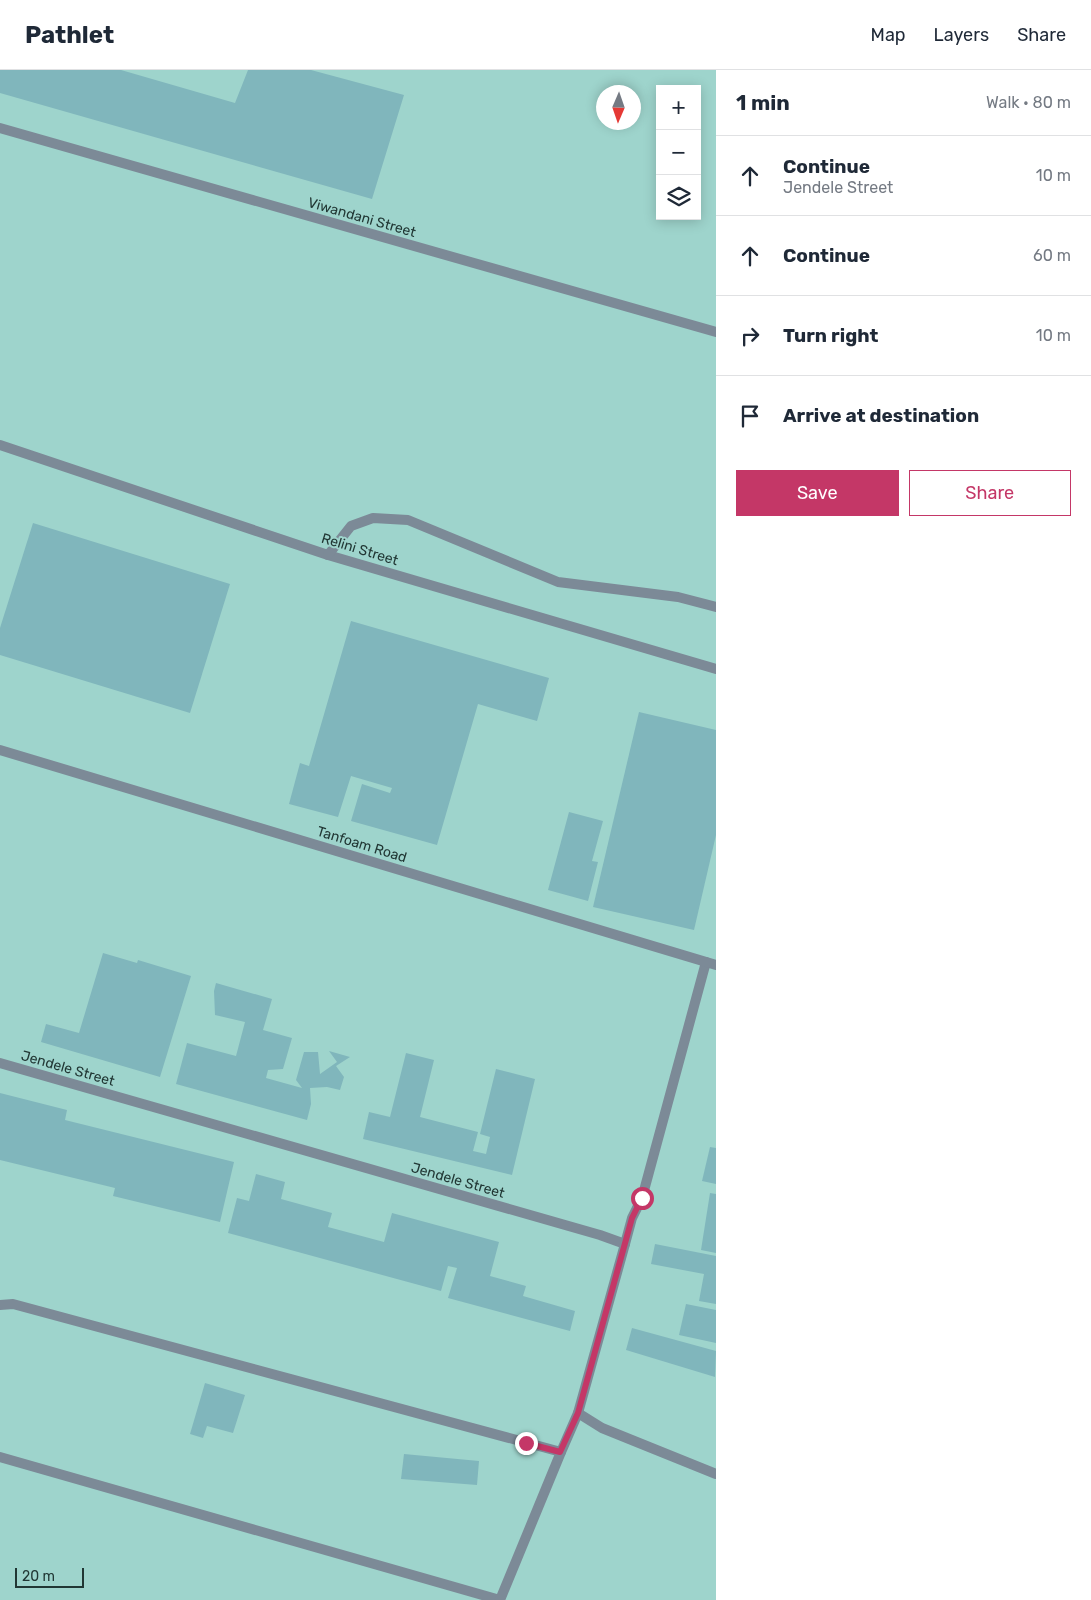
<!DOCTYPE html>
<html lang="en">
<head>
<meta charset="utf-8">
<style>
  body { margin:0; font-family:Rubik,sans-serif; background:#f2f2f3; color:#1f2937 }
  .controls { position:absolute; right:15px; top:15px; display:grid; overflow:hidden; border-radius:0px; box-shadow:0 2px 12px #0003 }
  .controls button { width:45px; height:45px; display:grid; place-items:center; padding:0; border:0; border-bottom:1px solid #e0e1e3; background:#fff; color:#1f2937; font:25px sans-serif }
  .compass { position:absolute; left:596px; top:15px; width:45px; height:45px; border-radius:50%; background:#fff; box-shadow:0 2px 12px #0003; rotate:182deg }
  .scale { position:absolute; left:15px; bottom:12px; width:69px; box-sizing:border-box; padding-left:5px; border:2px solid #213734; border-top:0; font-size:14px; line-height:18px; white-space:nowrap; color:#213734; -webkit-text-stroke:4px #9ed4cc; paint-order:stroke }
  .stop { position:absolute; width:15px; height:15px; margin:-11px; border:4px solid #c43767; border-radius:50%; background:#fff }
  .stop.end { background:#c43767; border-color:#fff; box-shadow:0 1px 5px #0008 }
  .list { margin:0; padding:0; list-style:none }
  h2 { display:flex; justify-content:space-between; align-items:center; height:65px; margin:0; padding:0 20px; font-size:21px }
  h2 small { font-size:16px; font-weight:400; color:#747a83 }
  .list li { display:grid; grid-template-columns:32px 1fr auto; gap:15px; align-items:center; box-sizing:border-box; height:80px; padding:0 20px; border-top:1px solid #e0e1e3 }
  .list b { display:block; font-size:19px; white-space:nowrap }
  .list p { margin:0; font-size:16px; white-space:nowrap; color:#747a83 }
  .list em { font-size:16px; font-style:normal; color:#747a83 }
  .actions { display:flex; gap:10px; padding:15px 20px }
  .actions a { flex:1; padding:11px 0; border:1px solid #c43767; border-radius:0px; text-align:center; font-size:18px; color:#c43767 }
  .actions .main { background:#c43767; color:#fff }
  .icon { flex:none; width:28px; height:28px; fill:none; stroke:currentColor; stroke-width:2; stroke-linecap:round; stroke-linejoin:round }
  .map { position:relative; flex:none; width:716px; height:1530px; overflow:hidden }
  header { display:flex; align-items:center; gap:30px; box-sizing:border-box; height:70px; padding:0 25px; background:#fff; border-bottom:1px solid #e0e1e3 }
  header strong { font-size:24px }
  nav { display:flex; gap:28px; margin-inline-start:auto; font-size:18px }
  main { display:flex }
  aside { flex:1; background:#fff }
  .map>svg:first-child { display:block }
</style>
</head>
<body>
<header>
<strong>Pathlet</strong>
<nav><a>Map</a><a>Layers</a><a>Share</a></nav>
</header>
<main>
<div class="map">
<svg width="716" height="1530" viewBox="0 0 716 1530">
  <rect width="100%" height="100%" fill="#9ed4cc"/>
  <g fill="#80b6bc">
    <path d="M 0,0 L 121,0 L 235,33 L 248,0 L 311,0 L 404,25 L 372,129 L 0,23 Z"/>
    <path d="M 33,453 L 230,514 L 190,643 L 0,585 L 0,558 Z"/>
    <path d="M 351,551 L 549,608 L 537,651 L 478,634 L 437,775 L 351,751 L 362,714 L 390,723 L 392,718 L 351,706 L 338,747 L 289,734 L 300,693 L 309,696 Z"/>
    <path d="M 639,642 L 716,660 L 716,765 L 694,860 L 593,837 Z"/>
    <path d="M 569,742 L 603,751 L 592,791 L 598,792 L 588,831 L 548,820 Z"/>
    <path d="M 103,883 L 137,893 L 138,890 L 191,906 L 160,1007 L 41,972 L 46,954 L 79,963 Z"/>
    <path d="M 216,913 L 272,929 L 263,960 L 292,968 L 283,999 L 268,1000 L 266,1008 L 302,1018 L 296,1010 L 304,982 L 318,982 L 320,1004 L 337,992 L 329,981 L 350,987 L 336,996 L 344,1007 L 340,1020 L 327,1017 L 310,1018 L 311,1034 L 307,1050 L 176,1014 L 187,973 L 236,986 L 245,952 L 215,945 L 214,921 Z"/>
    <path d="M 406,983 L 434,990 L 420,1047 L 478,1062 L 473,1081 L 486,1084 L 490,1067 L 480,1064 L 496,999 L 535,1009 L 512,1105 L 363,1069 L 369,1042 L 390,1047 Z"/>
    <path d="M 0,1023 L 67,1040 L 65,1050 L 234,1092 L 220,1152 L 113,1126 L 115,1118 L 0,1090 Z"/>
    <path d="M 710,1077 L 716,1078 L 716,1114 L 702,1111 Z"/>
    <path d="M 256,1104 L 285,1112 L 281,1129 L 332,1143 L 328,1157 L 384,1172 L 392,1143 L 499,1172 L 490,1206 L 526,1216 L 523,1226 L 575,1241 L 570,1261 L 448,1228 L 457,1198 L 448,1196 L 441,1221 L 228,1163 L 237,1128 L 249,1131 Z"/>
    <path d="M 710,1123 L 716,1124 L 716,1183 L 701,1180 Z"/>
    <path d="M 655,1174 L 716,1186 L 716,1234 L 699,1231 L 704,1204 L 651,1194 Z"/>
    <path d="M 686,1234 L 716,1240 L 716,1273 L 679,1265 Z"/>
    <path d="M 632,1258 L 716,1281 L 715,1307 L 626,1280 Z"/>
    <path d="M 205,1313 L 245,1325 L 233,1363 L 207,1356 L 203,1368 L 190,1364 Z"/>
    <path d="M 404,1384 L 479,1391 L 477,1415 L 401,1409 Z"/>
  </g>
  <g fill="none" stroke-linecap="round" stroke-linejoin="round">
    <g stroke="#7c8a97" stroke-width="10">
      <path d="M 0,58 L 716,262"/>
      <path d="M 0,375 L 328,485 L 716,599"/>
      <path d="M 328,485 L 351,456 L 373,448 L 408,450 L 558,512 L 678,527 L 716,537"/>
      <path d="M 0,993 L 600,1165 L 625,1174 L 632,1148 L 642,1128 L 706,892"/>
      <path d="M 0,1235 L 13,1234 L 561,1382"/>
      <path d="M 578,1343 L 602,1358 L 716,1404"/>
      <path d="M 0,1387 L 500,1530"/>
      <path d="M 500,1530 L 561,1382 L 578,1343 L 625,1174"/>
    </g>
    <path stroke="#7c8a97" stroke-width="10" d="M 0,680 L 716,895"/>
  </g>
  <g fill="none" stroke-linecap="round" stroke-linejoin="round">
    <path stroke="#c43767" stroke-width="6" d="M 526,1373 L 560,1382 L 578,1343 L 632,1148 L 642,1128"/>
  </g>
  <g text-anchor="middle" stroke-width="4" stroke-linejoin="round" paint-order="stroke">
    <g font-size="14" fill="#213734" stroke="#9ed4cc">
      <text transform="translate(362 147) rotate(16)" y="5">Viwandani Street</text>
      <text transform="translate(360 479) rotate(17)" y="5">Relini Street</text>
      <text transform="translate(362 774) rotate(17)" y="5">Tanfoam Road</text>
      <text transform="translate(68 998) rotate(16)" y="5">Jendele Street</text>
      <text transform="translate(458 1110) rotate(16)" y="5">Jendele Street</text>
    </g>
  </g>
</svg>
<div class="controls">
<button>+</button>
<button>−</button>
<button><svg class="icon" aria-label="layers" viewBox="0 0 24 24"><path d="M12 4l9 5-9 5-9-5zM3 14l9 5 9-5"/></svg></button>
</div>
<svg class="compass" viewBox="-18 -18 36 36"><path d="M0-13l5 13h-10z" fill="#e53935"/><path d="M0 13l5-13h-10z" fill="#747a83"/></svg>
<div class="scale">20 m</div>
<div class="stop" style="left:642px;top:1128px"></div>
<div class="stop end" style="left:526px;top:1373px"></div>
</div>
<aside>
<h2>1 min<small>Walk · 80 m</small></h2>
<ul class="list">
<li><svg class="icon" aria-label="ahead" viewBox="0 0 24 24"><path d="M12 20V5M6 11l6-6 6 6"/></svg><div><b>Continue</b><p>Jendele Street</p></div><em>10 m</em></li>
<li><svg class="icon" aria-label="ahead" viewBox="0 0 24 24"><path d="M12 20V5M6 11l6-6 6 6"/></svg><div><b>Continue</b></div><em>60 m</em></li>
<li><svg class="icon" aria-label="right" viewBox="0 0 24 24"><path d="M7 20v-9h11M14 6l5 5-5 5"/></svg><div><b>Turn right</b></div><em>10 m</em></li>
<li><svg class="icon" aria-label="arrive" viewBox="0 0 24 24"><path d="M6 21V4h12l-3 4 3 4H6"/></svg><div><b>Arrive at destination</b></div></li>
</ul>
<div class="actions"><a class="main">Save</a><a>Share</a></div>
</aside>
</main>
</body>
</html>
